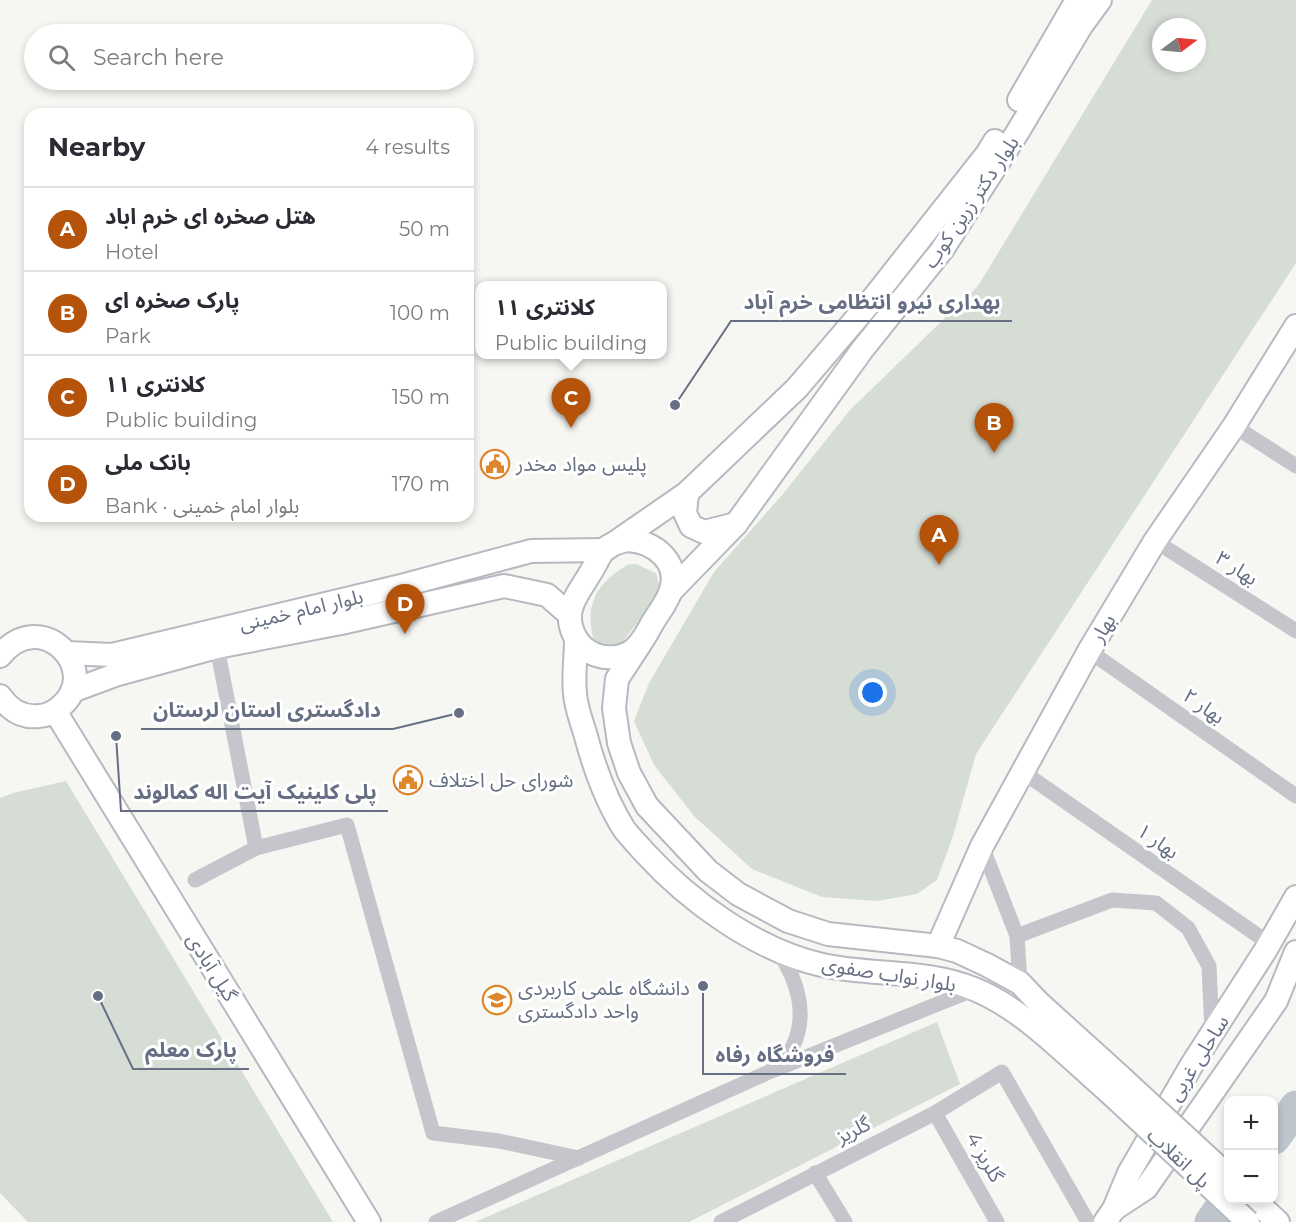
<!DOCTYPE html>
<html lang="en">
<head>
<meta charset="utf-8">
<style>
  body { margin:0; font-family:Montserrat,"Noto Sans Arabic",sans-serif; background:#f2f2f3; color:#2b2b33 }
  .controls { position:absolute; right:18px; bottom:18px; display:grid; overflow:hidden; border-radius:12px; box-shadow:0 3px 9px #0003 }
  .controls button { width:54px; height:54px; display:grid; place-items:center; padding:0; border:0; border-bottom:2px solid #e1e1e2; background:#fff; color:#2b2b33; font:30px sans-serif }
  .compass { position:absolute; left:1152px; top:18px; width:54px; height:54px; border-radius:50%; background:#fff; box-shadow:0 3px 9px #0003; rotate:74deg }
  .you { position:absolute; left:873px; top:693px; width:21px; height:21px; margin:-15px; border:4px solid #fff; border-radius:50%; background:#1a73e8; box-shadow:0 0 0 9px #1a73e833 }
  .badge { display:grid; place-items:center; width:39px; height:39px; border-radius:50%; background:#b45309; color:#fff; font-size:20px; font-weight:700 }
  .pin { position:absolute; translate:-50% -50px; filter:drop-shadow(0 2px 3px #0008) }
  .pin::after { content:''; position:absolute; top:32px; width:21px; height:18px; background:inherit; clip-path:polygon(0 0,100% 0,50% 100%) }
  .popup { position:absolute; left:475px; top:281px; width:192px; height:78px; box-sizing:border-box; display:grid; place-content:center; border-radius:12px; background:#fff; filter:drop-shadow(0 2px 4px #0005); font-size:20px; white-space:nowrap; color:#7c7c81 }
  .popup b { font-size:22px; color:#2b2b33 }
  .popup::after { content:''; position:absolute; left:50%; top:100%; margin-left:-12px; border:12px solid transparent; border-top-color:#fff }
  .list { margin:0; padding:0; list-style:none }
  h2 { display:flex; justify-content:space-between; align-items:center; height:78px; margin:0; padding:0 24px; font-size:26px }
  h2 small { font-size:20px; font-weight:400; color:#7c7c81 }
  .list li { display:grid; grid-template-columns:39px 1fr auto; gap:18px; align-items:center; box-sizing:border-box; height:84px; padding:0 24px; border-top:2px solid #e1e1e2 }
  .list b { display:block; font-size:22px; white-space:nowrap }
  .list p { margin:0; font-size:20px; white-space:nowrap; color:#7c7c81 }
  .list em { font-size:20px; font-style:normal; color:#7c7c81 }
  .icon { flex:none; width:33px; height:33px; fill:none; stroke:currentColor; stroke-width:2; stroke-linecap:round; stroke-linejoin:round }
  .map { position:relative; flex:none; width:1296px; height:1222px; overflow:hidden }
  .search { position:absolute; background:#fff; box-shadow:0 3px 9px #0003; left:24px; top:24px; width:450px; height:66px; display:flex; align-items:center; gap:15px; box-sizing:border-box; padding:0 21px; border-radius:33px; color:#7c7c81; font-size:22px }
  .panel { position:absolute; background:#fff; box-shadow:0 3px 9px #0003; left:24px; top:108px; width:450px; height:414px; border-radius:18px }
  .map>svg:first-child { display:block }
</style>
</head>
<body>
<div class="map">
<svg width="1296" height="1222" viewBox="0 0 1296 1222">
  <rect width="100%" height="100%" fill="#f6f7f3"/>
  <g fill="#d6ddd5" fill-rule="evenodd">
    <path d="M 1152,0 L 1296,0 L 1296,263 L 976,754 L 953,836 L 937,880 L 917,894 L 877,901 L 822,897 L 752,869 L 695,817 L 654,765 L 634,721 L 649,683 L 714,572 L 782,495 L 850,410 L 978,286 ZM 1161,27 L 1197,27 L 1197,63 L 1161,63 Z"/>
    <path d="M 629,564 L 636,564 L 656,573 L 660,587 L 646,611 L 619,647 L 595,645 C 583,605 595,584 629,564 Z"/>
    <path d="M 66,781 L 333,1222 L 28,1222 L 0,1193 L 0,798 L 13,793 Z"/>
    <path d="M 937,1022 L 960,1084 L 689,1222 L 475,1222 Z"/>
  </g>
  <g fill="none" stroke-linecap="round" stroke-linejoin="round">
    <g stroke="#bec5cd" stroke-width="33">
      <path d="M 1274,1138 L 1296,1107"/>
      <path d="M 1211,1222 L 1228,1198"/>
    </g>
    <g stroke="#b6b9c0" stroke-width="26">
      <g id="secondary">
        <path d="M 1019,100 L 1077,0"/>
        <path d="M 687,493 L 685,513 L 691,526 L 704,532 L 736,524"/>
        <path d="M 627,540 C 653,541 680,561 671,590 C 668,601 659,612 653,622 C 647,632 642,644 632,651 C 622,658 607,659 596,655 C 576,648 564,623 573,603 C 577,593 584,584 589,575 C 594,568 598,558 603,551 C 609,544 619,542 627,540 Z"/>
        <path d="M 606,549 L 687,493 L 797,388 L 867,306 L 987,154 L 995,141"/>
        <path d="M 671,591 L 736,524 L 862,350 L 942,250 L 1017,133 L 1081,26 L 1100,0"/>
        <path d="M 576,639 C 576,657 573,676 575,694 C 576,707 581,720 585,733 C 594,767 605,799 624,829 C 630,837 638,845 645,853 C 690,902 756,950 822,965 C 872,976 926,969 974,989 C 1024,1009 1069,1058 1110,1093"/>
        <path d="M 640,644 L 617,679 L 614,708 L 619,743 L 629,773 L 647,806 L 708,871 L 738,894 L 788,921 L 828,934 L 938,946 L 957,951 L 987,965 L 1020,983 L 1039,1003 L 1123,1079"/>
        <path d="M 67,653 L 112,655 L 397,587 L 531,551 L 604,550"/>
        <path d="M 0,656 C 41,604 104,671 60,707 C 54,712 47,716 39,716 C 22,718 10,710 0,696"/>
        <path d="M 72,691 L 115,675 L 217,647 L 341,623 L 504,586 L 547,595 L 570,615"/>
        <path d="M 55,711 L 369,1222"/>
        <path d="M 938,946 L 982,846 L 1089,651 L 1155,541 L 1234,426 L 1296,326"/>
        <path d="M 1254,1200 L 1278,1222"/>
        <path d="M 1114,1209 L 1146,1188 L 1276,1001 L 1296,952"/>
        <path d="M 1105,1222 L 1114,1209 L 1129,1173 L 1191,1066 L 1265,951 L 1296,897"/>
      </g>
    </g>
    <g stroke="#c4c6cb" stroke-width="15">
      <path d="M 1234,426 L 1296,466"/>
      <path d="M 1155,541 L 1296,631"/>
      <path d="M 217,647 L 256,848"/>
      <path d="M 1089,651 L 1296,796"/>
      <path d="M 1023,772 L 1270,944"/>
      <path d="M 982,846 L 1017,936 L 1020,983"/>
      <path d="M 195,880 L 256,848 L 347,825 L 433,1133 L 499,1141 L 579,1158"/>
      <path d="M 1017,936 L 1112,900 L 1156,903 L 1188,928 L 1209,966 L 1212,1032"/>
      <path d="M 773,1069 C 779,1063 788,1056 792,1048 C 809,1015 797,979 778,951"/>
      <path d="M 935,1113 L 997,1222"/>
      <path d="M 815,1173 L 845,1222"/>
      <path d="M 436,1222 L 769,1072 L 975,989"/>
      <path d="M 721,1222 L 935,1113 L 1002,1072 L 1088,1222"/>
    </g>
    <use href="#secondary" stroke="#fff" stroke-width="22"/>
    <g stroke="#b6b9c0" stroke-width="26" stroke-linecap="butt">
      <g id="secondary-bridge">
        <path d="M 1123,1079 L 1228,1176"/>
        <path d="M 1110,1093 L 1248,1222"/>
      </g>
    </g>
    <use href="#secondary-bridge" stroke="#fff" stroke-width="22"/>
  </g>
  <defs>
    <g id="civic-ring" transform="scale(1.5)"><circle r="9.5" fill="#fff" stroke="#de862c" stroke-width="1.5"/><path d="M-.6-6.5H3V-4.5H.6V-3L4-1V1h2V6H-6V1h2V-1L-.6-3ZM-1.2 2.5V6h2.4V2.5Z" fill="#de862c"/></g>
    <g id="university-ring" transform="scale(1.5)"><circle r="9.5" fill="#fff" stroke="#de862c" stroke-width="1.5"/><path d="M0-5L7-2L0 1L-7-2ZM-4 1L0 2.5L4 1V4Q0 6-4 4Z" fill="#de862c"/></g>
  </defs>
  <g fill-rule="evenodd">
    <use href="#civic-ring" x="495" y="464"/>
    <use href="#civic-ring" x="408" y="780"/>
    <use href="#university-ring" x="497" y="1000"/>
  </g>
  <g text-anchor="middle" stroke-width="6" stroke-linejoin="round" paint-order="stroke">
    <g font-size="20" fill="#666f84" stroke="#fff">
      <text transform="translate(971 202) rotate(-56)" y="7">بلوار دکتر زرین کوب</text>
      <text transform="translate(1237 568) rotate(33)" y="7">بهار ۳</text>
      <text transform="translate(301 610) rotate(-13)" y="7">بلوار امام خمینی</text>
      <text transform="translate(1103 628) rotate(-59)" y="7">بهار</text>
      <text transform="translate(1204 706) rotate(35)" y="7">بهار ۲</text>
      <text transform="translate(1158 841) rotate(35)" y="7">بهار ۱</text>
      <text transform="translate(212 967) rotate(58)" y="7">گیل آبادی</text>
      <text transform="translate(889 974) rotate(9)" y="7">بلوار نواب صفوی</text>
      <text transform="translate(1198 1058) rotate(-58)" y="7">ساحلی غربی</text>
      <text transform="translate(853 1130) rotate(-26)" y="7">گلریز</text>
      <text transform="translate(985 1157) rotate(60)" y="7">گلریز 4</text>
      <text transform="translate(1179 1158) rotate(43)" y="7">پل انقلاب</text>
    </g>
    <g font-size="20" fill="#666f84" stroke="#fff" text-anchor="start">
      <text x="516" y="471">پلیس مواد مخدر</text>
      <text x="429" y="787">شورای حل اختلاف</text>
      <text x="518" y="995">دانشگاه علمی کاربردی<tspan x="518" dy="23">واحد دادگستری</tspan></text>
    </g>
  </g>
  <path fill="none" stroke="#666f84" stroke-width="2" d="M675 405L731 321H1012M459 713L393 729H141M116 736L121 811H388M98 996L133 1069H249M703 986L703 1074H846"/>
  <g fill="#666f84" stroke="#fff" stroke-width="2">
    <circle cx="675" cy="405" r="6"/>
    <circle cx="459" cy="713" r="6"/>
    <circle cx="116" cy="736" r="6"/>
    <circle cx="98" cy="996" r="6"/>
    <circle cx="703" cy="986" r="6"/>
  </g>
  <g font-size="21" text-anchor="middle" font-weight="bold" fill="#666f84" stroke="#fff" stroke-width="6" stroke-linejoin="round" paint-order="stroke">
    <text x="872" y="309">بهداری نیرو انتظامی خرم آباد</text>
    <text x="267" y="717">دادگستری استان لرستان</text>
    <text x="255" y="799">پلی کلینیک آیت اله کمالوند</text>
    <text x="191" y="1057">پارک معلم</text>
    <text x="775" y="1062">فروشگاه رفاه</text>
  </g>
</svg>
<div class="controls">
<button>+</button>
<button>−</button>
</div>
<svg class="compass" viewBox="-18 -18 36 36"><path d="M0-13l5 13h-10z" fill="#e53935"/><path d="M0 13l5-13h-10z" fill="#7c7c81"/></svg>
<div class="you"></div>
<div class="pin badge" style="left:939px;top:565px">A</div>
<div class="pin badge" style="left:994px;top:453px">B</div>
<div class="pin badge" style="left:571px;top:428px">C</div>
<div class="popup"><b>کلانتری ۱۱</b>Public building</div>
<div class="pin badge" style="left:405px;top:634px">D</div>
<div class="search"><svg class="icon" aria-label="search" viewBox="0 0 24 24"><circle cx="10" cy="10" r="6"/><path d="M15 15l6 6"/></svg>Search here</div>
<section class="panel">
<h2>Nearby<small>4 results</small></h2>
<ul class="list">
<li><span class="badge">A</span><div><b>هتل صخره ای خرم اباد</b><p>Hotel</p></div><em>50 m</em></li>
<li><span class="badge">B</span><div><b>پارک صخره ای</b><p>Park</p></div><em>100 m</em></li>
<li><span class="badge">C</span><div><b>کلانتری ۱۱</b><p>Public building</p></div><em>150 m</em></li>
<li><span class="badge">D</span><div><b>بانک ملی</b><p>Bank · بلوار امام خمینی</p></div><em>170 m</em></li>
</ul>
</section>
</div>
</body>
</html>
